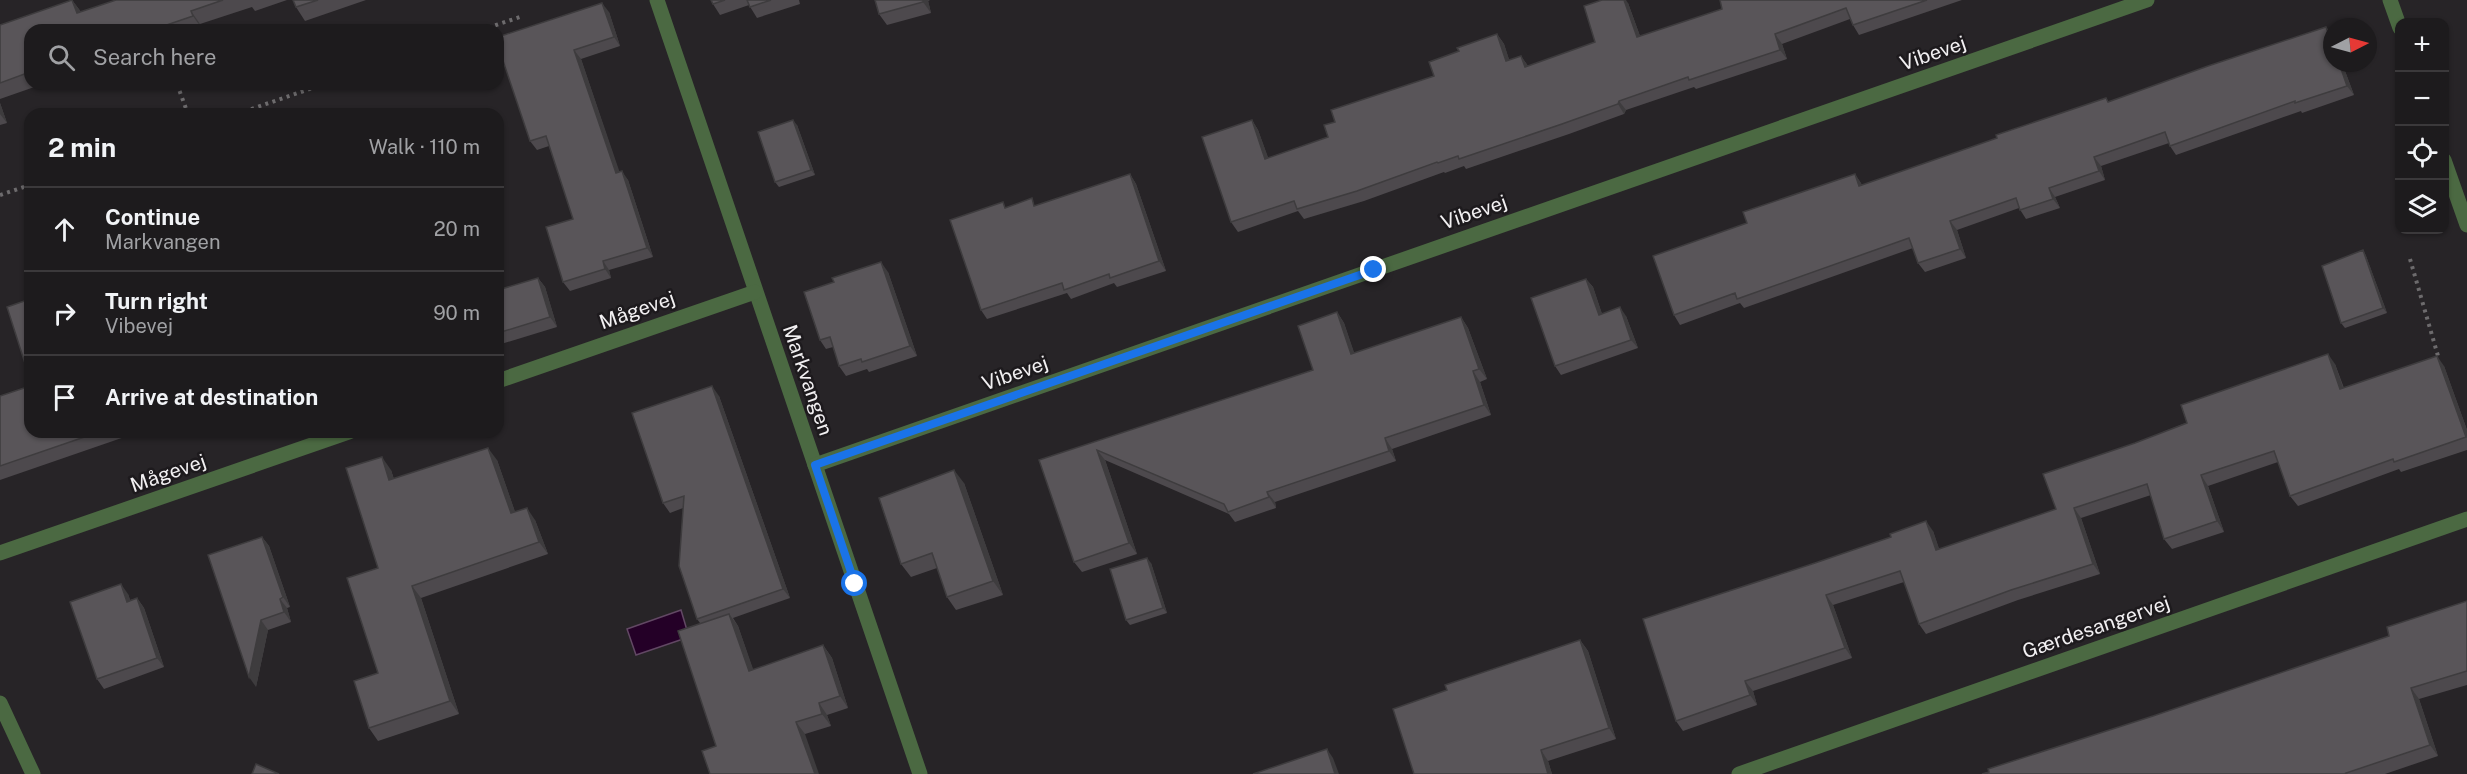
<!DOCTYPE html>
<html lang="en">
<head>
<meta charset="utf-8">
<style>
  body { margin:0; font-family:"Public Sans",sans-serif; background:#2a282a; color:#f1f3f6 }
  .controls { position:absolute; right:18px; top:18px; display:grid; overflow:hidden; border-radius:12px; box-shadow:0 2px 4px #0004 }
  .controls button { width:54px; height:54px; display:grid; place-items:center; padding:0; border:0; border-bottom:2px solid #3b393b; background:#1d1b1d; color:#f1f3f6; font:30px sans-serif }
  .compass { position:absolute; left:2323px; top:18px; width:54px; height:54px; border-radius:50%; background:#1d1b1d; box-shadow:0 2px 4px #0004; rotate:84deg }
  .stop { position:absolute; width:18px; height:18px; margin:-14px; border:4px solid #1a73e8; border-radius:50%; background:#fff }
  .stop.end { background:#1a73e8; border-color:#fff; box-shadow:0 2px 6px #0008 }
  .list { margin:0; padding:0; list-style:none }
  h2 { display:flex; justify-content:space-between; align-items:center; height:78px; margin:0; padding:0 24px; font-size:26px }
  h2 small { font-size:20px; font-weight:400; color:#a0a1a4 }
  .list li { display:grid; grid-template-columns:39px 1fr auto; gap:18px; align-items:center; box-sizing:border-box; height:84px; padding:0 24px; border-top:2px solid #3b393b }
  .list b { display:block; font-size:22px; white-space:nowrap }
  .list p { margin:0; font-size:20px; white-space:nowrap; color:#a0a1a4 }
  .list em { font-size:20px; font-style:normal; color:#a0a1a4 }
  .icon { flex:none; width:33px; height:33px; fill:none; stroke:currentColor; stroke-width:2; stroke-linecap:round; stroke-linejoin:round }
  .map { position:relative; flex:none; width:2467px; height:774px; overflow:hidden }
  .search { position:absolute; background:#1d1b1d; box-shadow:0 2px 4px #0004; left:24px; top:24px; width:480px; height:66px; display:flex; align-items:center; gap:15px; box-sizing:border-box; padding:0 21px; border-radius:18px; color:#a0a1a4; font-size:22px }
  .panel { position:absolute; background:#1d1b1d; box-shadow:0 2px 4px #0004; left:24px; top:108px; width:480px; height:330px; border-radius:18px }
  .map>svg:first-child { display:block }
</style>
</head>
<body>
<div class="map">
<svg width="2467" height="774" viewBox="0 0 2467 774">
  <rect width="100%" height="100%" fill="#272427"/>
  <path fill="#240027" stroke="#624864" stroke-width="1.5" d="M 681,610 L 689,637 L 636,655 L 627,629 Z"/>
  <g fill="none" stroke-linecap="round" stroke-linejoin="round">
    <g stroke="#6d6b6d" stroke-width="4" stroke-dasharray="3 4.5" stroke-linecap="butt">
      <path d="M 481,30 L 520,17"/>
      <path d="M 177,84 L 188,114"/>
      <path d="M 237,114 L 324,84"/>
      <path d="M 0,195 L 30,185"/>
      <path d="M 2410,259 L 2438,356"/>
    </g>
    <g stroke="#4b6942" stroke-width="15">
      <path d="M 657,0 L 920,774"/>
      <path d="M 2390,0 L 2400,28"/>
      <path d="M 2444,160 L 2467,225"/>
      <path d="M 498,381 L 755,292"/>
      <path d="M 815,465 L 2147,0"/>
      <path d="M 0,553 L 349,432"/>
      <path d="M 0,703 L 33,774"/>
      <path d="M 1739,774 L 2467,519"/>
    </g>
  </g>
  <g fill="#4d494d">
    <path d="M 72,0 L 81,12 L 116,0 L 287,0 L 255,11 L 252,7 L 200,24 L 202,29 L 200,30 L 30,30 L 30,84 L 43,84 L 0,99 L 0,25 Z"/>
    <path d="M 293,0 L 366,0 L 305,21 L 296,7 Z"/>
    <path d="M 711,0 L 799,0 L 800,4 L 757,18 L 749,5 L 720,15 L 713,4 Z"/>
    <path d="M 875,0 L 930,0 L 928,1 L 931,13 L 887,25 L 879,14 Z"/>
    <path d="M 1720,0 L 1962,0 L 1859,35 L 1853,25 L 1850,19 L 1782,44 L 1787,59 L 1696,89 L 1694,87 L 1626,110 L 1624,114 L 1569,134 L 1466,169 L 1464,166 L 1445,173 L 1444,172 L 1364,201 L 1304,219 L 1298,211 L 1238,232 L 1231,222 L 1252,120 L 1258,130 L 1268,158 L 1328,137 L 1335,122 L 1434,76 L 1459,51 L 1497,34 L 1504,44 L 1509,60 L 1521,56 L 1528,66 L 1595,42 L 1628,3 L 1640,36 L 1722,9 Z"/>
    <path d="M 609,12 L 620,46 L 581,59 L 619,172 L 628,180 L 653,257 L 609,270 L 611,278 L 570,291 L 563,282 L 573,219 L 549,146 L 537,150 L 530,141 L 498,46 Z"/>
    <path d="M 2326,27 L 2332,35 L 2332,63 L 2342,63 L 2354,95 L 2302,113 L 2301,111 L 2176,155 L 2170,146 L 2169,143 L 2101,166 L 2105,180 L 2055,197 L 2060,208 L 2026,219 L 2019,208 L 1957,230 L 1966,258 L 1925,272 L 1918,263 L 1913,248 L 1744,308 L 1740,303 L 1680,325 L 1674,315 L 1747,223 L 1855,174 L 1862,185 L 2109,102 Z"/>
    <path d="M 0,103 L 7,123 L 0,125 Z"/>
    <path d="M 797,125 L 815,175 L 779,187 L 775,182 Z"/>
    <path d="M 1130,174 L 1136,184 L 1166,271 L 1117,287 L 1114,283 L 1071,299 L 1067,293 L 987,319 L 981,310 L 1007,207 L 1037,206 Z"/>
    <path d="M 2363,250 L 2366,256 L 2387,313 L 2345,328 L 2341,323 Z"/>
    <path d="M 888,272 L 917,356 L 869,372 L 867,369 L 846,376 L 839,366 L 833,347 L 826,349 L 820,340 Z"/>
    <path d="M 538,278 L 545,287 L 557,327 L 498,345 L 498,290 Z"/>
    <path d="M 1586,279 L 1593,287 L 1602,314 L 1626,316 L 1638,348 L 1561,375 L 1555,366 Z"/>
    <path d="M 1337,312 L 1344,323 L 1354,353 L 1461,317 L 1468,328 L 1487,379 L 1480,382 L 1491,415 L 1392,449 L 1396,461 L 1275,502 L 1276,508 L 1235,522 L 1229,514 L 1105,460 L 1137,554 L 1082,572 L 1074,562 L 1039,460 L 1313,370 Z"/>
    <path d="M 2335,364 L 2344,388 L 2444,366 L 2467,430 L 2467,450 L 2401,472 L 2399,469 L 2298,506 L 2290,496 L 2278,462 L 2208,486 L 2224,532 L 2172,549 L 2164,539 L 2151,495 L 2081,518 L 2100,574 L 2018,600 L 1926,634 L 1919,624 L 1904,582 L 1833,605 L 1852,658 L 1753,691 L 1757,705 L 1683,731 L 1676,721 L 1643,619 L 1933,531 L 1939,549 L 2056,509 L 2135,443 Z"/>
    <path d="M 0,396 L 30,432 L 139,432 L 0,480 Z"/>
    <path d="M 719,396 L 790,598 L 733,618 L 738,626 L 753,670 L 823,645 L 832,658 L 848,708 L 827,715 L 831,726 L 805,734 L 716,746 L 700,623 L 697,619 L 683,508 L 670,513 L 663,503 Z"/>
    <path d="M 497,460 L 515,512 L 535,520 L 548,554 L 421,598 L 459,714 L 378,741 L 369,728 L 378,673 L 378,568 L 391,470 L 394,479 Z"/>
    <path d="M 964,483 L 1003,595 L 956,610 L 947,597 L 937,568 L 911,577 L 901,564 Z"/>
    <path d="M 262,537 L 269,546 L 290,607 L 287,608 L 291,622 L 268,630 L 256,687 Z"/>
    <path d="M 1151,563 L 1167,613 L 1130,625 L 1126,620 Z"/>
    <path d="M 128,594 L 130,600 L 137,598 L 144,608 L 164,667 L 104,689 L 97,679 Z"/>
    <path d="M 2467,601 L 2467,685 L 2419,699 L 2438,756 L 2385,774 L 1982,774 L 2389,636 Z"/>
    <path d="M 1580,640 L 1588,651 L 1616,739 L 1548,761 L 1552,774 L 1414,774 L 1447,690 Z"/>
  </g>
  <g fill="#3e3c3e">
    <path d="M 72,0 L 82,13 L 77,13 Z"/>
    <path d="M 923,0 L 928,0 L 931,13 L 923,2 Z"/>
    <path d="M 1624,0 L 1626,0 L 1628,3 L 1644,47 L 1637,37 Z"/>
    <path d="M 602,3 L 609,12 L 620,46 L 614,37 Z"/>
    <path d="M 191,11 L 200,24 L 202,29 L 193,16 Z"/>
    <path d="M 2326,27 L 2332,35 L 2332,44 Z"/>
    <path d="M 1497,34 L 1504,44 L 1513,71 L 1506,61 Z"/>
    <path d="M 1775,34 L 1782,44 L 1787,59 L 1780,50 Z"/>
    <path d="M 574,50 L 581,59 L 623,182 L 616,173 Z"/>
    <path d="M 1521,56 L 1528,66 L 1525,67 Z"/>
    <path d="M 2339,63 L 2342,63 L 2354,95 L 2347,86 Z"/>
    <path d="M 1619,101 L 1626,110 L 1624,114 L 1618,104 Z"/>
    <path d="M 0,103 L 7,123 L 0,114 Z"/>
    <path d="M 793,120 L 797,125 L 815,175 L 811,170 Z"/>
    <path d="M 1252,120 L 1258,130 L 1272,168 L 1265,159 Z"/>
    <path d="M 2094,157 L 2101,166 L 2105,180 L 2099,171 Z"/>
    <path d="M 622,171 L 628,180 L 653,257 L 647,248 Z"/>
    <path d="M 1130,174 L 1136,184 L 1166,271 L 1159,261 Z"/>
    <path d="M 1855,174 L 1861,183 L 1865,195 L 1859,186 Z"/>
    <path d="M 2049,188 L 2055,197 L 2060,208 L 2053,199 Z"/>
    <path d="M 1950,221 L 1957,230 L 1966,258 L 1960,249 Z"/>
    <path d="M 2363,250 L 2366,256 L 2387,313 L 2383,308 Z"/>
    <path d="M 603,261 L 609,270 L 611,278 L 605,269 Z"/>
    <path d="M 881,262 L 888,272 L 917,356 L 910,346 Z"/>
    <path d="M 538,278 L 545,287 L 557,327 L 550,317 Z"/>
    <path d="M 1586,279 L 1593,287 L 1605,323 L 1599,315 Z"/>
    <path d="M 1620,307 L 1626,316 L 1638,348 L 1631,340 Z"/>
    <path d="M 1337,312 L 1344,323 L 1358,364 L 1351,354 Z"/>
    <path d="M 1461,317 L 1468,328 L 1487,379 L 1479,369 Z"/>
    <path d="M 2328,354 L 2335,364 L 2347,399 L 2340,389 Z"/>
    <path d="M 2437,356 L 2444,366 L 2467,430 L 2467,438 Z"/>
    <path d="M 1473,371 L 1480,382 L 1491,415 L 1484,405 Z"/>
    <path d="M 712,386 L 719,396 L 790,598 L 783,589 Z"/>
    <path d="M 1385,438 L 1392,449 L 1396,461 L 1389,451 Z"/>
    <path d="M 488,448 L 497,460 L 520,526 L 511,513 Z"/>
    <path d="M 1097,450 L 1105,460 L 1137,554 L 1129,543 Z"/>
    <path d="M 382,457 L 391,470 L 398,493 L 389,480 Z"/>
    <path d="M 954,470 L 964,483 L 1003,595 L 993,581 Z"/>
    <path d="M 2201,475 L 2208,486 L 2224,532 L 2217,521 Z"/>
    <path d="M 1267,492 L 1275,502 L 1276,508 L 1269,497 Z"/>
    <path d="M 527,508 L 535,520 L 548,554 L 539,542 Z"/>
    <path d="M 2074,508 L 2081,518 L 2100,574 L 2093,564 Z"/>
    <path d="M 1926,521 L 1933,531 L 1943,560 L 1936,550 Z"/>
    <path d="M 262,537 L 269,546 L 290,607 L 283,597 Z"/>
    <path d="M 1147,558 L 1151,563 L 1167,613 L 1163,608 Z"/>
    <path d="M 121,584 L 128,594 L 134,611 L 127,602 Z"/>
    <path d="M 412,586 L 421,598 L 459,714 L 450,701 Z"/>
    <path d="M 1826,595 L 1833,605 L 1852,658 L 1845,648 Z"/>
    <path d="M 137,598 L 144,608 L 164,667 L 157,658 Z"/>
    <path d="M 280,599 L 287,608 L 291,622 L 284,612 Z"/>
    <path d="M 729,614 L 738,626 L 758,683 L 749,671 Z"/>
    <path d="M 261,620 L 268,630 L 256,687 L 249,677 Z"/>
    <path d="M 1580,640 L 1588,651 L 1616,739 L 1609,728 Z"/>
    <path d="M 823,645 L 832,658 L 848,708 L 840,696 Z"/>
    <path d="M 1745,681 L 1753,691 L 1757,705 L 1750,695 Z"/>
    <path d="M 2411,688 L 2419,699 L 2438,756 L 2430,745 Z"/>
    <path d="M 819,703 L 827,715 L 831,726 L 822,714 Z"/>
    <path d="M 796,722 L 805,734 L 819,774 L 815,774 Z"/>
    <path d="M 1327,749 L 1333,758 L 1339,774 L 1335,774 Z"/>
    <path d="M 1541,750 L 1548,761 L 1552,774 L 1548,774 Z"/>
  </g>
  <g fill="#595559" stroke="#3e3c3e" stroke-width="1.5">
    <path d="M 72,0 L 77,13 L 116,0 L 223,0 L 191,11 L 193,16 L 152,30 L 30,30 L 30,72 L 0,83 L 0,25 Z"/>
    <path d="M 293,0 L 318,0 L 296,7 Z"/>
    <path d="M 711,0 L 725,0 L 713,4 Z"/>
    <path d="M 747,0 L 771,0 L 750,7 Z"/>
    <path d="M 875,0 L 923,0 L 923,2 L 879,14 Z"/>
    <path d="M 1602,0 L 1624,0 L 1637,37 L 1722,9 L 1720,0 L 1927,0 L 1853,25 L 1846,8 L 1775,34 L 1780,50 L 1689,80 L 1688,77 L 1619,101 L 1618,104 L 1562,124 L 1459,159 L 1458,156 L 1438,163 L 1437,162 L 1357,191 L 1297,209 L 1294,201 L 1231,222 L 1202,137 L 1252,120 L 1265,159 L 1328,137 L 1324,125 L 1335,122 L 1331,110 L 1434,76 L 1429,62 L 1459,51 L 1457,48 L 1497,34 L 1506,61 L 1521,56 L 1525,67 L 1595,42 L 1584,6 Z"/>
    <path d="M 602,3 L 614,37 L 574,50 L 616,173 L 622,171 L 647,248 L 603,261 L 605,269 L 563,282 L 546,227 L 573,219 L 546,136 L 530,141 L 498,46 L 498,37 Z"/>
    <path d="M 2326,27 L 2332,44 L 2332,63 L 2339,63 L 2347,86 L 2295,103 L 2295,101 L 2170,146 L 2165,132 L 2094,157 L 2099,171 L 2049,188 L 2053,199 L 2020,210 L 2016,198 L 1950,221 L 1960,249 L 1918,263 L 1909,238 L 1737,299 L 1735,293 L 1674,315 L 1653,256 L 1747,223 L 1743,212 L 1855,174 L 1859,186 L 1997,138 L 1996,135 L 2106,98 L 2108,102 L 2208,66 Z"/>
    <path d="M 793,120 L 811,170 L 775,182 L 758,132 Z"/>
    <path d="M 1130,174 L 1159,261 L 1110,278 L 1109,274 L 1064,290 L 1062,283 L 981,310 L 950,220 L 1003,202 L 1005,208 L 1032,198 L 1034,206 Z"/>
    <path d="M 2363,250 L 2383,308 L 2341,323 L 2322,266 Z"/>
    <path d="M 881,262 L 910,346 L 862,362 L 861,359 L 839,366 L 830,337 L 820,340 L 804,292 L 834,282 L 832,278 Z"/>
    <path d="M 538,278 L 550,317 L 498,333 L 498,290 Z"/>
    <path d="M 1586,279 L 1599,315 L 1620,307 L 1631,340 L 1555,366 L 1531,298 Z"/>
    <path d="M 30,299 L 30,379 L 7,307 Z"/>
    <path d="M 1337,312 L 1351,354 L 1461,317 L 1479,369 L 1473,371 L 1484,405 L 1385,438 L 1389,451 L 1267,492 L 1269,497 L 1228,512 L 1224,504 L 1097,450 L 1129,543 L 1074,562 L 1039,460 L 1313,370 L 1298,326 Z"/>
    <path d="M 2328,354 L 2340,389 L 2437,356 L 2466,437 L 2394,462 L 2393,459 L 2290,496 L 2274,451 L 2201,475 L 2217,521 L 2164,539 L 2147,484 L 2074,508 L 2093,564 L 2011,590 L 1919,624 L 1900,571 L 1826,595 L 1845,648 L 1745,681 L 1750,695 L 1676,721 L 1643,619 L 1815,563 L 1891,537 L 1890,534 L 1926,521 L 1936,550 L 2056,509 L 2043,474 L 2135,443 L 2187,423 L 2181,405 Z"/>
    <path d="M 30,386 L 30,432 L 99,432 L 0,466 L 0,396 Z"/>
    <path d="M 712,386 L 783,589 L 697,619 L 679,566 L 684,496 L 663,503 L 632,413 Z"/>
    <path d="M 488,448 L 511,513 L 527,508 L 539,542 L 412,586 L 450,701 L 369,728 L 354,681 L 378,673 L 347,578 L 378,568 L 346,468 L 382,457 L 389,480 Z"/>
    <path d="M 954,470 L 993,581 L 947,597 L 932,553 L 901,564 L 879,498 Z"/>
    <path d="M 262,537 L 283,597 L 280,599 L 284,612 L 261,620 L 249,677 L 208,555 Z"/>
    <path d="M 1147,558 L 1163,608 L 1126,620 L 1110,569 Z"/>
    <path d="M 121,584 L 127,602 L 137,598 L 157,658 L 97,679 L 70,602 Z"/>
    <path d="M 2467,601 L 2467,671 L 2411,688 L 2430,745 L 2346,773 L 2347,774 L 1982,774 L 1989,772 L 1988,769 L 2153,716 L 2389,636 L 2387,627 Z"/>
    <path d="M 729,614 L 749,671 L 823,645 L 840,696 L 819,703 L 822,714 L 796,722 L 815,774 L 710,774 L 702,751 L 716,746 L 678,631 Z"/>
    <path d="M 1580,640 L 1609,728 L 1541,750 L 1548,774 L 1414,774 L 1393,709 L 1447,690 L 1445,685 Z"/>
    <path d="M 1327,749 L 1335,774 L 1253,774 Z"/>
    <path d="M 256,764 L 279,774 L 252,774 Z"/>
  </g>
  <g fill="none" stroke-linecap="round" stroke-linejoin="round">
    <path stroke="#1a73e8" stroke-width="8" d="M 855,584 L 815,465 L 1374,270"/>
  </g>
  <g text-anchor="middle" stroke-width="5" stroke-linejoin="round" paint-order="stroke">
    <g font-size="20" fill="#f2f0f2" stroke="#1d1a1d">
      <text transform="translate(1933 53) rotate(-19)" y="7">Vibevej</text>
      <text transform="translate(1474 212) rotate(-19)" y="7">Vibevej</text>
      <text transform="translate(637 310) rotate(-19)" y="7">Mågevej</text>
      <text transform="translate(1015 373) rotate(-19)" y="7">Vibevej</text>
      <text transform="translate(808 380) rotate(71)" y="7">Markvangen</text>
      <text transform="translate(168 473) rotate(-19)" y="7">Mågevej</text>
      <text transform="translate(2096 627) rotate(-19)" y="7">Gærdesangervej</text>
    </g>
  </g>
</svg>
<div class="controls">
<button>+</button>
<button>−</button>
<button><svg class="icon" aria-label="locate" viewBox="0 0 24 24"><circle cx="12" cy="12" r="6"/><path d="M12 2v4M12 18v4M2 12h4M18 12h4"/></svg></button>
<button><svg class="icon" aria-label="layers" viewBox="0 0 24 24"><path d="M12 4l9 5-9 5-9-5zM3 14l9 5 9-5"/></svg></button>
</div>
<svg class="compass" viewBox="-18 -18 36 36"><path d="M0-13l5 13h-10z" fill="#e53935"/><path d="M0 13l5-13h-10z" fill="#a0a1a4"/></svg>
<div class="stop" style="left:855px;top:584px"></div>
<div class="stop end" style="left:1374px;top:270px"></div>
<div class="search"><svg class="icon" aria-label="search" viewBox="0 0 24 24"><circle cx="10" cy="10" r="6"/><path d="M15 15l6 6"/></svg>Search here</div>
<section class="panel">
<h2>2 min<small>Walk · 110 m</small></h2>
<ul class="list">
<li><svg class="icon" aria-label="ahead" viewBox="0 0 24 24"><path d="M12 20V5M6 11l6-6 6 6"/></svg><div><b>Continue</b><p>Markvangen</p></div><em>20 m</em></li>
<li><svg class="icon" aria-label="right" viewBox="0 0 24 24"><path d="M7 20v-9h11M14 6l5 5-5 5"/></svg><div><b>Turn right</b><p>Vibevej</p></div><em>90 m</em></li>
<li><svg class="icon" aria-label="arrive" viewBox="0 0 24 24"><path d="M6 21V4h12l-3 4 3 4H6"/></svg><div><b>Arrive at destination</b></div></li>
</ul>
</section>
</div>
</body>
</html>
